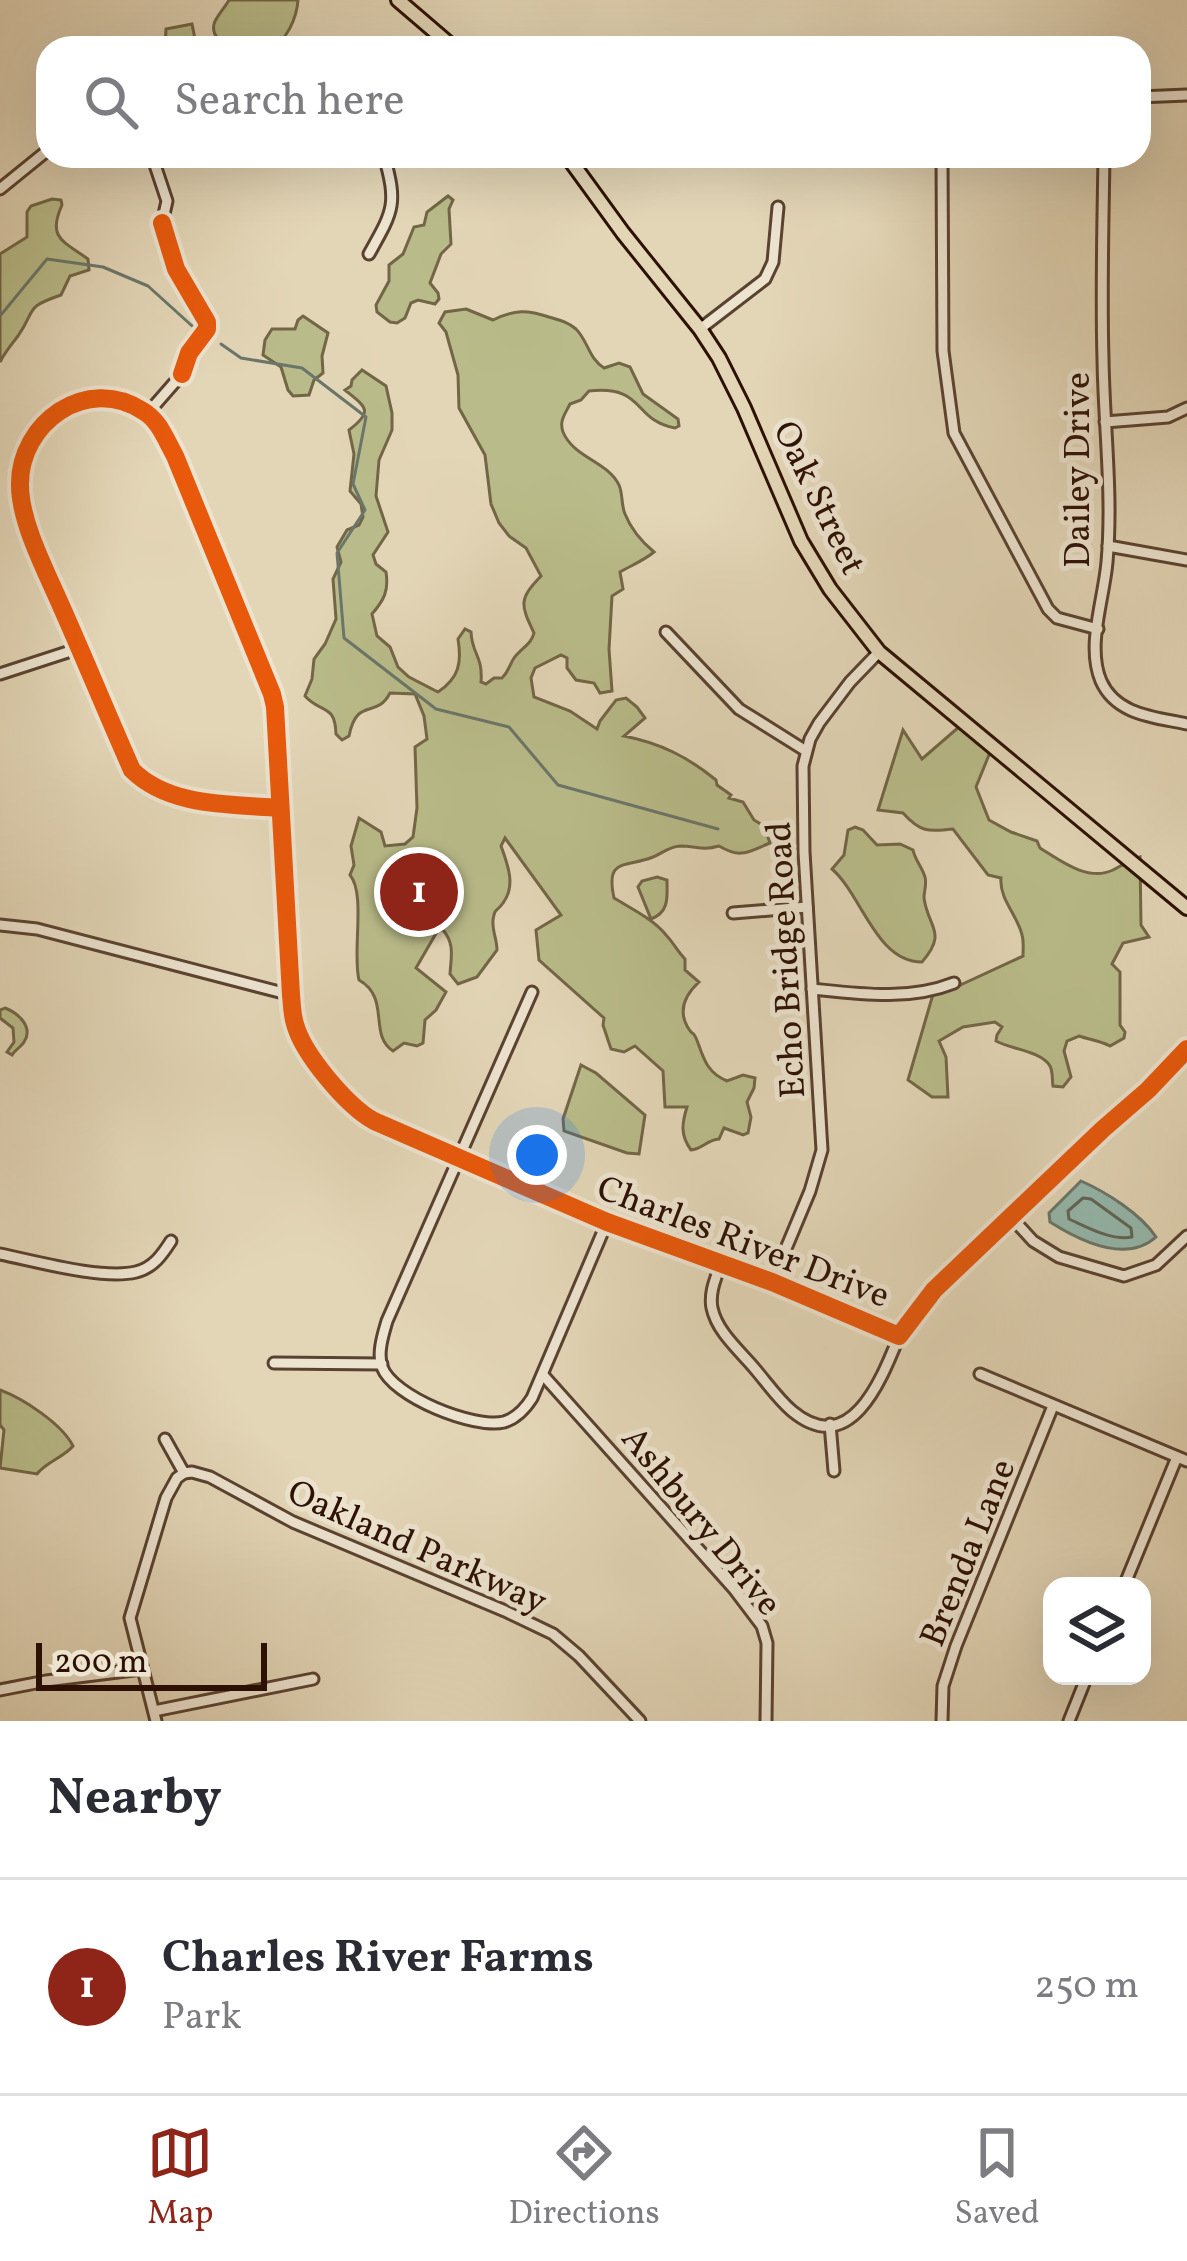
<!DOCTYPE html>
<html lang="en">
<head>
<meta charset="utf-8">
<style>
  body { margin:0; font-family:Vollkorn,serif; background:#f7f7f7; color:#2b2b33 }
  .controls { position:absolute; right:36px; bottom:36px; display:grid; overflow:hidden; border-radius:24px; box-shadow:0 12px 48px #0002 }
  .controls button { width:108px; height:108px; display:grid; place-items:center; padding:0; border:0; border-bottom:3px solid #e1e1e2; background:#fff; color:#2b2b33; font:60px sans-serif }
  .scale { position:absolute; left:36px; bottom:30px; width:231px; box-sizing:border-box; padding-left:12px; border:6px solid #2d1104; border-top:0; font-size:33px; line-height:42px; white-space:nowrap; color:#2d1104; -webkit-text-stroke:9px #ede4d0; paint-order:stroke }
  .you { position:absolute; left:537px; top:1155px; width:42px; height:42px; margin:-30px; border:9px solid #fff; border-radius:50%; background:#1a73e8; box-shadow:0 0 0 18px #1a73e833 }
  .badge { display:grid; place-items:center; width:78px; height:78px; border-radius:50%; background:#8f2418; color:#fff; font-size:39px; font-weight:700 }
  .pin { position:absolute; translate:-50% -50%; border:6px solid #fff; box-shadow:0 3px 12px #0006 }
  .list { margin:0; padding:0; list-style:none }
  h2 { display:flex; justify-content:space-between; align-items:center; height:156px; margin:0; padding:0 48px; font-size:51px }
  h2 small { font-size:39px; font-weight:400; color:#7c7c81 }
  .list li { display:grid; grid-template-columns:78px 1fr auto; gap:36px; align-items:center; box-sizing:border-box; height:216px; padding:0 48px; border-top:3px solid #e1e1e2 }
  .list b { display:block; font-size:45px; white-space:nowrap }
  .list p { margin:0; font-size:39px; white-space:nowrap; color:#7c7c81 }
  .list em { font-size:39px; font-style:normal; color:#7c7c81 }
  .icon { flex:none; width:66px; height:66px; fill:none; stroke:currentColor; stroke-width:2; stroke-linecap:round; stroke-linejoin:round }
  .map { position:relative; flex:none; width:1187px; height:1721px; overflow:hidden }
  .search { position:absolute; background:#fff; box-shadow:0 12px 48px #0002; left:36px; right:36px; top:36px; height:132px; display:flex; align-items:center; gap:30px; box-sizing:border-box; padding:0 42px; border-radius:36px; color:#7c7c81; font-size:45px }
  .sheet { height:372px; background:#fff }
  nav { display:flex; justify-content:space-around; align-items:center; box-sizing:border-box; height:168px; border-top:3px solid #e1e1e2; background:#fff; font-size:33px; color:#7c7c81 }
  nav a { display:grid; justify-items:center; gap:6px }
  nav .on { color:#8f2418 }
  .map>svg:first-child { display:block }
</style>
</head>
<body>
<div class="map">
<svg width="1187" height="1721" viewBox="0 0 1187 1721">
  <rect width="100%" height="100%" fill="#e3d6b7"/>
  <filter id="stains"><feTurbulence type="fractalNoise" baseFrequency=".00167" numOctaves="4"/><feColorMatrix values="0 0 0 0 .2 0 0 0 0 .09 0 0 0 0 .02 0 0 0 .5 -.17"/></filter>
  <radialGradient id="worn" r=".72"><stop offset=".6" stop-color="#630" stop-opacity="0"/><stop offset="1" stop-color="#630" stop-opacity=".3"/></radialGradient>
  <g fill="#b9bc8a" stroke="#736647" stroke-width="3">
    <path d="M 229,0 L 298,0 C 297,16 287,43 269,48 C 254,52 209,49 214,24 C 215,18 226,6 229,0 Z"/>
    <path d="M 192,24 L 195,39 L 191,48 L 165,48 L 166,29 Z"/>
    <path d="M 448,196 L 453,200 L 449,209 L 451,244 L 441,254 L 430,283 L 438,293 L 439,299 L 435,304 L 418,300 L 411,303 L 405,318 L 397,323 L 390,322 L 377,312 L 376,305 L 389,281 L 389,265 L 403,254 L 414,227 L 424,225 L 427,212 Z"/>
    <path d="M 52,199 L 61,200 L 62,205 C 47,238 63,241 88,259 L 89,270 L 70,276 L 61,295 C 23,308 37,309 18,336 C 11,345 5,352 0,362 L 0,254 L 27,237 L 27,212 L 31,206 Z"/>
    <path d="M 466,309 L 493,320 C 515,309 528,310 549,317 C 559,320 568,322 576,329 C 588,341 589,359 604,368 L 619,363 L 630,367 L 643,394 L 678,419 L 679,426 L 675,428 C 632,420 646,385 589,391 L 581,400 L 570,404 C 565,414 559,421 563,432 C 574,458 607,461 619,485 C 623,494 621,505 625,514 C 631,529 642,542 654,552 C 643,561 632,565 620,572 L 623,589 L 612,596 L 609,649 L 612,691 L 600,693 L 594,683 L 576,680 L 567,668 L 567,658 L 561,655 L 535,668 L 531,678 L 534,697 L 570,711 L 597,729 L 600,721 L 616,700 L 626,698 L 637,707 L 645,718 L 624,736 C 660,743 688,757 716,780 L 717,785 L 731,795 L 729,798 L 743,802 L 754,820 L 764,826 L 770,843 C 748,852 741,859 719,846 C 701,851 697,846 680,846 C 668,847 663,853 653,857 C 626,868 605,857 614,898 C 632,909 653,919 666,935 C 673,942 677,951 685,959 L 685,970 L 699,982 C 686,994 678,1009 687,1026 C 695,1040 692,1027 698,1043 C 704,1060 708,1073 727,1081 L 743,1075 L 755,1078 L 754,1088 L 747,1102 L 751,1117 L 748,1133 L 743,1135 L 724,1128 L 719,1139 C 707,1140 702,1149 691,1150 C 680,1135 682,1123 687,1107 L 665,1107 L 663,1071 L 635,1046 L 624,1052 L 611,1049 L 603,1025 L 604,1018 L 539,960 L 536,930 L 561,915 L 505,838 L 501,846 C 508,865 516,886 503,903 C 496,913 495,907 493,920 C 492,931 497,939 497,950 L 477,977 L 458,984 L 450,974 C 451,957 455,944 443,930 L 438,930 L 416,968 L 446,992 L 436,1010 L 425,1020 L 423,1043 L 417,1046 L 404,1043 L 393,1051 C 368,1035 391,998 359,980 C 352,952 366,894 350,875 L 354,865 L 351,846 L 359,818 L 381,832 L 385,846 L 405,844 L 413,837 L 417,808 L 415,747 L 427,739 L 424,716 L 415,694 L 390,693 C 376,720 357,696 349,736 L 342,740 L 336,734 C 335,703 321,714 305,696 L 312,679 L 314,659 L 325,644 L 336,619 L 333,579 L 341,562 L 337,547 L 347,530 L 359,525 L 363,517 L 361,504 L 350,491 L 354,454 L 349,430 C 374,411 366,407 345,390 L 351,386 L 352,380 L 362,370 L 386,386 L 392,413 L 392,430 L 379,460 L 376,496 L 388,532 L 373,555 L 376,564 L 386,572 C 389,591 384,600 372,614 L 377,636 L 390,647 L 398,667 L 409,677 L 438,692 C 459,678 462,663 458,639 L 465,629 L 471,632 C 472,655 483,655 481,682 L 486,684 L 494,678 L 502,678 C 509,671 509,666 514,658 C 521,648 531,645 534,633 C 520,604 519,599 541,576 L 526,548 L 509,536 L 499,523 L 491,504 L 485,455 L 459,408 L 458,375 L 446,332 L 439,323 L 445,312 Z"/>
    <path d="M 303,316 L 328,333 L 322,356 L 323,373 L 314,380 L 309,395 L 293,396 L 288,390 L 281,367 L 263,355 L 265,340 L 272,329 L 295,329 L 298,320 Z"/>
    <path d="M 967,720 L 995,740 L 976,787 L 989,820 L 1011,832 L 1037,841 L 1040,848 C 1061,861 1088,882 1113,870 C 1123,865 1129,860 1140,857 L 1141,925 L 1149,937 L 1123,943 L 1112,964 L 1120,972 L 1120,1025 L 1125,1032 L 1124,1038 L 1110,1046 C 1099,1040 1090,1040 1079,1036 L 1067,1041 L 1064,1051 L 1071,1077 L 1063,1087 L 1053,1086 C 1052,1079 1053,1072 1050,1066 C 1041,1051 1010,1049 996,1041 L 997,1035 L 1002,1027 L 995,1022 L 963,1027 L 939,1041 L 946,1057 L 948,1097 L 932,1097 L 908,1080 L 936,984 L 956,987 L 1023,956 C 1023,949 1024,942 1022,935 C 1018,916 999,899 1001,878 L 988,875 L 953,829 C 928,832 920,832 903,813 L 878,810 L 903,730 L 922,759 Z"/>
    <path d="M 855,827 L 863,830 L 877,845 L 900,844 L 913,850 C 915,860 922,867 925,877 C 927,884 924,891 924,898 C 928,928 948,932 922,962 C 876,962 862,895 832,869 L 844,855 L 848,830 Z"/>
    <path d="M 657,877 L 667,880 C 667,896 670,912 651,919 L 638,887 L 642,881 Z"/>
    <path d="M 5,1008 C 18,1013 34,1027 24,1042 C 21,1047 15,1050 12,1055 L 7,1052 L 14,1042 L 13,1028 L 0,1018 L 0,1010 Z"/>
    <path d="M 581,1065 L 596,1073 L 645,1115 L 639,1154 L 627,1153 L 564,1131 L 563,1119 Z"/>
    <path d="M 0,1390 C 24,1399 62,1424 73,1446 C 63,1458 47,1461 37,1474 L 0,1468 L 4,1430 L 0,1425 Z"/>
  </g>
  <path fill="#95b9ae" stroke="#6b766a" stroke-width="3" d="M 1081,1181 C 1106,1192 1141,1214 1156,1237 C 1126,1264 1080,1241 1050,1222 L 1049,1213 Z"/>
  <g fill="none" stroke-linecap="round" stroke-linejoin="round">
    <path stroke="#616559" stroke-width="3" d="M 1083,1198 L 1091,1199 L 1131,1228 L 1132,1237 C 1112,1241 1089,1228 1069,1219 L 1068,1211 Z"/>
    <g stroke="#6b766a" stroke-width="3">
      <path d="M 0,316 L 47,259 L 103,267 L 148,286 L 201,334"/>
      <path d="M 221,344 L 241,358 L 302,368 L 366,417 L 353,484 L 365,510 L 337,553 L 344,638 L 436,709 L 509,727 L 558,785 L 718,829"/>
    </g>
    <g stroke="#5a4231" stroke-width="15">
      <g id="minor">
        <path d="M 1139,97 L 1187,95"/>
        <path d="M 152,156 L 167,201 L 162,223"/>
        <path d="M 942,156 L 943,351 L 954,433 L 1048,609 L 1057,618 L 1098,629"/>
        <path d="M 1104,156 C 1103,224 1101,292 1103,359 C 1104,427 1113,495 1107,562 C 1104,599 1086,646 1101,681 C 1116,715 1154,717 1187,724"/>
        <path d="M 0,189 L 48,150"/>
        <path d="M 369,254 C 393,211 398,205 384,156"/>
        <path d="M 700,329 L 765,279 L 773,262 L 778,207"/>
        <path d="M 147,414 L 182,374"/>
        <path d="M 1105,422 L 1168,417 L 1187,408"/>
        <path d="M 1108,546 L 1187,560"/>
        <path d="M 666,632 L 739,709 L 806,751"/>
        <path d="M 0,674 L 80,648"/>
        <path d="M 280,808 C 230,804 169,807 132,770 C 108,716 86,662 62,608 C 47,573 20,523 20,485 C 19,423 87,374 143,411 C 159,420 166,440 175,456 L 272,694 L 275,707 L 291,995 C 292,1004 292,1015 295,1024 C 303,1054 347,1106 374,1121 L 607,1222 L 772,1282 L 899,1336 L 934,1290 L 1103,1129 L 1148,1090 L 1187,1049"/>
        <path d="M 733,913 L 807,907"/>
        <path d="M 0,925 L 37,929 L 291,995"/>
        <path d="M 812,989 C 860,994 909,1001 954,983"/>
        <path d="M 532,992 L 387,1321 C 383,1335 377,1353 382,1367 C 393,1397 474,1429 504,1422 C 517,1418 525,1409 532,1398 L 607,1222"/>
        <path d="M 1011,1217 L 1033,1241 L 1059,1257 L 1124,1276 L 1156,1265 L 1187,1236"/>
        <path d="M 0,1254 C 35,1261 102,1280 136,1272 C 153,1268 162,1255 171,1241"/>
        <path d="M 721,1263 C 716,1278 709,1292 712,1308 C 717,1332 740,1351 755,1369 C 767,1383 778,1399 792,1411 C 851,1460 882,1378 899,1336"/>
        <path d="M 772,1282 L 810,1191 L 822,1150 L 804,852 L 803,766 L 810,739 L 819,723 L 850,682 L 879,652"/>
        <path d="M 274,1363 L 382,1364"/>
        <path d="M 980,1374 L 1187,1461"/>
        <path d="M 543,1375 L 734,1589 L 762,1626 L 767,1643 L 766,1721"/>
        <path d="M 830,1424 L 834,1471"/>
        <path d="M 165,1439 L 184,1473 L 192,1472 L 210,1477 L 293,1522 L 505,1611 L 553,1634 L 579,1656 L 640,1721"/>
        <path d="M 1124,1586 L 1177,1457"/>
        <path d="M 0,1690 L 46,1681 L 142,1669"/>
        <path d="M 154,1711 L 313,1679"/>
        <path d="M 156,1721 L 130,1618 L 166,1498 L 177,1478 L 184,1473"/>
        <path d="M 942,1721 L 943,1686 L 956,1646 L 1053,1406"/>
        <path d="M 1069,1721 L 1087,1676"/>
      </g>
    </g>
    <g stroke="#2d1104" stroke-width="18">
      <g id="major">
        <path d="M 398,0 L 454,48"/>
        <path d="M 567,156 L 623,233 L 700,329 L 719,358 L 744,408 L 801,541 L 830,589 L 879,652 L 1187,908"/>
      </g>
    </g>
    <use href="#minor" stroke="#ede4d0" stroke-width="9"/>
    <use href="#major" stroke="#e3d6b7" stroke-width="12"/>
    <g stroke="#ede4d0" stroke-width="26">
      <g id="cycleway">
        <path d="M 162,223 L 176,269 L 207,322 L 207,329 L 189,353 L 182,374"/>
        <path d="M 280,808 C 230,804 169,807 132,770 C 108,716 86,662 62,608 C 47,573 20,523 20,485 C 19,423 87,374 143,411 C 159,420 166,440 175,456 L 272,694 L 275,707 L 291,995 C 292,1004 292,1015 295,1024 C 303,1054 347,1106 374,1121 L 607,1222 L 772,1282 L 899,1336 L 934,1290 L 1103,1129 L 1148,1090 L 1187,1049"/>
      </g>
    </g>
    <use href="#cycleway" stroke="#e8590c" stroke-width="18"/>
  </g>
  <g text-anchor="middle" stroke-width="10" stroke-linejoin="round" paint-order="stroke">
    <g font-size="36" fill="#2d1104" stroke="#ede4d0">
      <text transform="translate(1076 470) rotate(-90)" y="13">Dailey Drive</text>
      <text transform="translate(821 497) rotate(64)" y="13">Oak Street</text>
      <text transform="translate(784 960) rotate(-93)" y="13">Echo Bridge Road</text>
      <text transform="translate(744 1240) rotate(21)" y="13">Charles River Drive</text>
      <text transform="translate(703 1520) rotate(51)" y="13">Ashbury Drive</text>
      <text transform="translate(418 1545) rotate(24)" y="13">Oakland Parkway</text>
      <text transform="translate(966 1552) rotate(-68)" y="13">Brenda Lane</text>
    </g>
  </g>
  <rect width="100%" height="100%" filter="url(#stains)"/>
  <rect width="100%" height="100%" fill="url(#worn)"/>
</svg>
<div class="controls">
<button><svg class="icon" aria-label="layers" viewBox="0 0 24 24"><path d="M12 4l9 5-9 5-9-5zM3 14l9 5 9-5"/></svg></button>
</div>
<div class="scale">200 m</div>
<div class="you"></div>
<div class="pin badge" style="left:419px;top:892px">1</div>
<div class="search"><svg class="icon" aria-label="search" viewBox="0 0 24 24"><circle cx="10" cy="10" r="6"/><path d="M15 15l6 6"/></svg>Search here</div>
</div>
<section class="sheet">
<h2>Nearby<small></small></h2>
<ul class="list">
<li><span class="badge">1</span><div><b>Charles River Farms</b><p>Park</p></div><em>250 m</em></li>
</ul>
</section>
<nav>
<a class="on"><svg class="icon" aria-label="map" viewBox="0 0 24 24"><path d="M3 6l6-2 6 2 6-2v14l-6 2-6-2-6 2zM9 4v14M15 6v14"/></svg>Map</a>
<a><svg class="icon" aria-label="directions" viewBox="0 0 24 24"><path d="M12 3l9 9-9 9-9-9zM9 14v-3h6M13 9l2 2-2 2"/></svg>Directions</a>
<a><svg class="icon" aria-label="saved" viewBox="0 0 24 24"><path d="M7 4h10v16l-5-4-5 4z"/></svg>Saved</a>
</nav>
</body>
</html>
